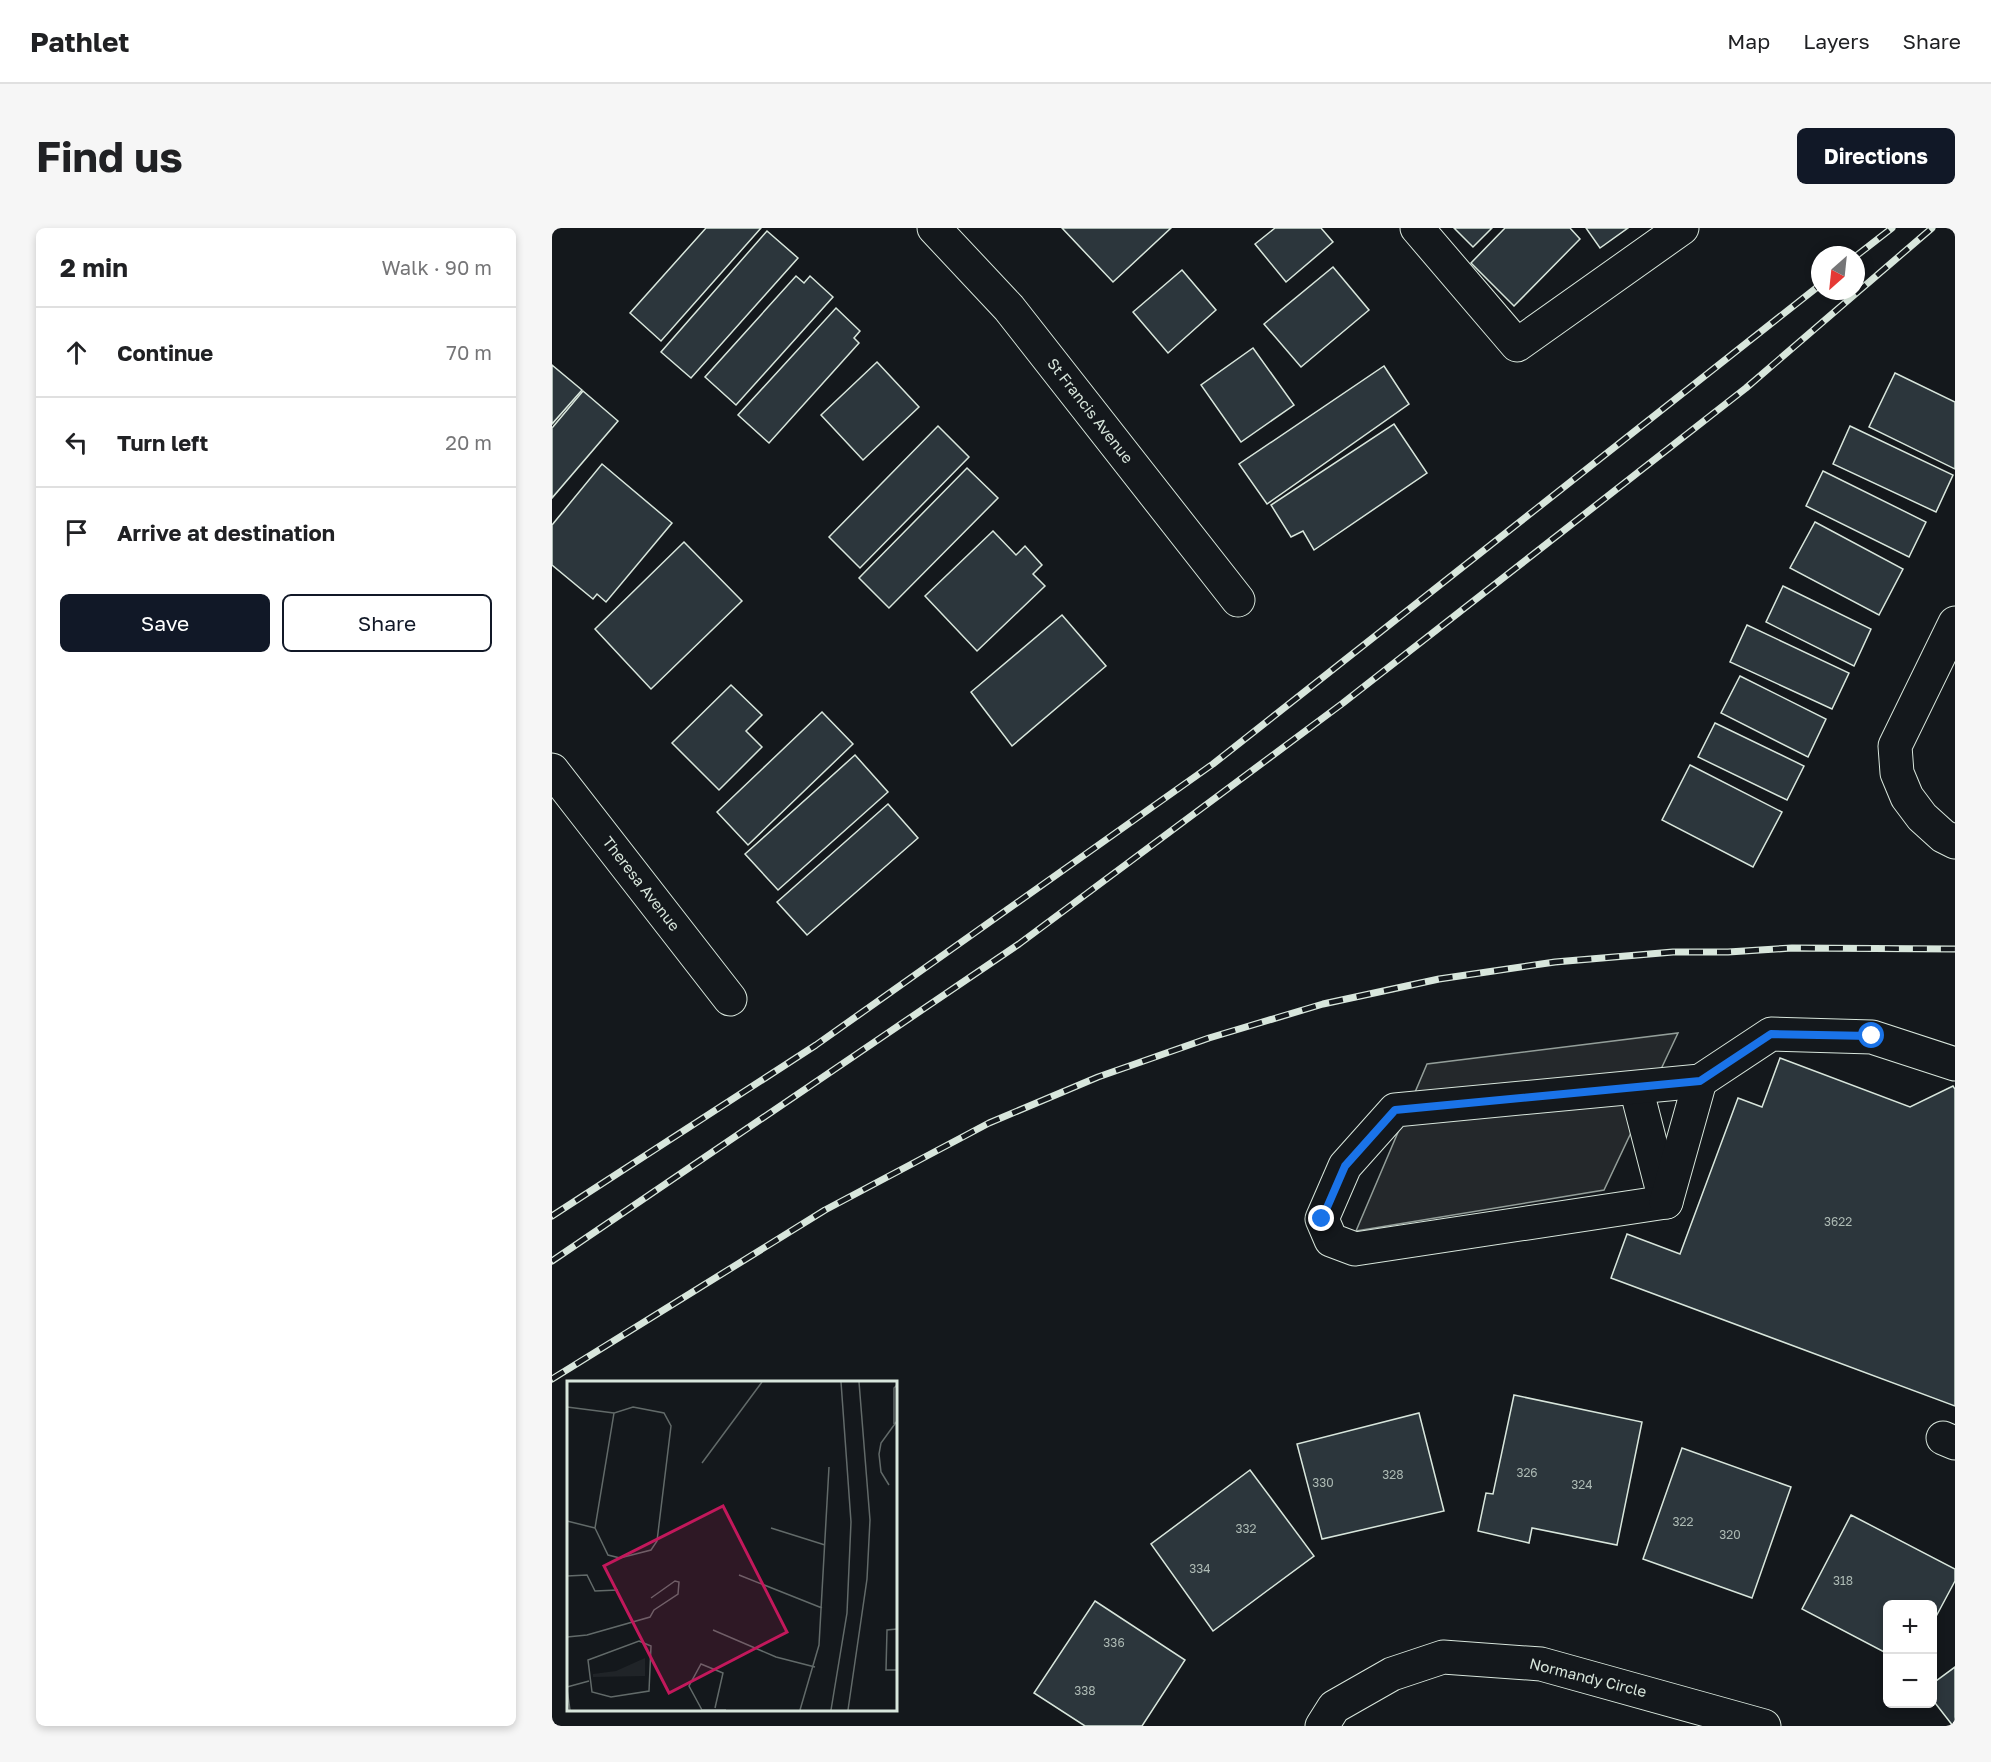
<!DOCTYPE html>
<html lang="en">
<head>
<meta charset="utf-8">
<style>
  body { margin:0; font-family:"Golos Text",sans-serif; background:#f6f6f6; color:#202124 }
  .controls { position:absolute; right:18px; bottom:18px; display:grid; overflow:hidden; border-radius:9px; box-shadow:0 3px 9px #0003 }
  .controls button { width:54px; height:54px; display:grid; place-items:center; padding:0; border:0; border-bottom:2px solid #e0e0e0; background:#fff; color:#202124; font:30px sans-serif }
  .compass { position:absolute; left:1259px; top:18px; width:54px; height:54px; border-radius:50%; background:#fff; box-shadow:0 3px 9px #0003; rotate:207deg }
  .stop { position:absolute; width:18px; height:18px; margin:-14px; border:4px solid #1a73e8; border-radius:50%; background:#fff }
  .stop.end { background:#1a73e8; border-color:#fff; box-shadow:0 2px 6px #0008 }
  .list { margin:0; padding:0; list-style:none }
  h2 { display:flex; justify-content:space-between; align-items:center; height:78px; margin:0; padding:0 24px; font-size:26px }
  h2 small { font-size:20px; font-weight:400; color:#757577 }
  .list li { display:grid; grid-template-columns:39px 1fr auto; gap:18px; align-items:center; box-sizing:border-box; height:90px; padding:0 24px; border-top:2px solid #e0e0e0 }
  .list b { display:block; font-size:22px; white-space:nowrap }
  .list em { font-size:20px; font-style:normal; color:#757577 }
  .actions { display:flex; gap:12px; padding:18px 24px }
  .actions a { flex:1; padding:14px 0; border:2px solid #111827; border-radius:9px; text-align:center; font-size:21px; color:#111827 }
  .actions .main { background:#111827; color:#fff }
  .icon { flex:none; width:33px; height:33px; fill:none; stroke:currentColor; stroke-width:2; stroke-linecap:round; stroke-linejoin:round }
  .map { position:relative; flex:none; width:1403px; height:1498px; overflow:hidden; border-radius:9px }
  header { display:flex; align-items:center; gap:36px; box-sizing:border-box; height:84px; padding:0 30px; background:#fff; border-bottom:2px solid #e0e0e0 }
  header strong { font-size:28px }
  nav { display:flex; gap:33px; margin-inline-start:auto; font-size:21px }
  .intro { display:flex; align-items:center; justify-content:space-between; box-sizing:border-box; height:144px; padding:0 36px }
  h1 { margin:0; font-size:42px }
  .button { padding:15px 27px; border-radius:9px; background:#111827; color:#fff; font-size:21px; font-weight:700 }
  main { display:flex; gap:36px; padding:0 36px }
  aside { flex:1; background:#fff; border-radius:9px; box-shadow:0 3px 9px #0003 }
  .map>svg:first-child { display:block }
</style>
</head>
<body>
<header>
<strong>Pathlet</strong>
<nav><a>Map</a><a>Layers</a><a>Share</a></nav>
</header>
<div class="intro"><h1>Find us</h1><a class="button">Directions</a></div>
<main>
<aside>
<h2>2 min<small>Walk · 90 m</small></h2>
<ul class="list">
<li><svg class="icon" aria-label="ahead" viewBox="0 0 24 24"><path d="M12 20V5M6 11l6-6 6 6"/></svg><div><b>Continue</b></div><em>70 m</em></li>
<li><svg class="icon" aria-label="left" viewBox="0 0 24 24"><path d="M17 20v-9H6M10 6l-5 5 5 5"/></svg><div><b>Turn left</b></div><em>20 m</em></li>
<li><svg class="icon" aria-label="arrive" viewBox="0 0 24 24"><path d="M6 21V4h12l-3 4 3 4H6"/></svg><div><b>Arrive at destination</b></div></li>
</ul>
<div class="actions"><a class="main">Save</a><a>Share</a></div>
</aside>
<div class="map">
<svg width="1403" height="1498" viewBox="0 0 1403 1498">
  <rect width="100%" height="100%" fill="#14181c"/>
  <path fill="#24282b" stroke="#939e99" stroke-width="1.5" d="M 1126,805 L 1052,962 L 804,1003 L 875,836 Z"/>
  <g fill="#2c363c" stroke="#d8e6dc" stroke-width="1.5">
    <path d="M 154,0 L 209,0 L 109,113 L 78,85 Z"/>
    <path d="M 510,0 L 619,0 L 561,54 Z"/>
    <path d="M 723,0 L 769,0 L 781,14 L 734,54 L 703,16 Z"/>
    <path d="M 902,0 L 940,0 L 921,19 Z"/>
    <path d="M 953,0 L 1018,0 L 1028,11 L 962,78 L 919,35 Z"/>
    <path d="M 1034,0 L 1076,0 L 1048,20 Z"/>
    <path d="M 215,3 L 246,30 L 139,150 L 109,124 Z"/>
    <path d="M 781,39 L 817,82 L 749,139 L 712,96 Z"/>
    <path d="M 630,42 L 664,82 L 616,125 L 581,84 Z"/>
    <path d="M 244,48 L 252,55 L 258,48 L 281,69 L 184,177 L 153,149 Z"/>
    <path d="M 284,80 L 308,103 L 302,110 L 307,115 L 217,215 L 186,187 Z"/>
    <path d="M 701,120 L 742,177 L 689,214 L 649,157 Z"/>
    <path d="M 325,134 L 367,179 L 311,232 L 269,187 Z"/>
    <path d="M 0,137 L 30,162 L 0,196 Z"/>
    <path d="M 832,138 L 857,176 L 715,276 L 687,236 Z"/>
    <path d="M 1343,145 L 1403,174 L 1403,241 L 1317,199 Z"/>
    <path d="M 31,163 L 66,193 L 0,270 L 0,200 Z"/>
    <path d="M 842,196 L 875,245 L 762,322 L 751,303 L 739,309 L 719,277 Z"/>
    <path d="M 386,198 L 417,229 L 308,340 L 277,309 Z"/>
    <path d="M 1298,198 L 1401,247 L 1384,284 L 1281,236 Z"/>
    <path d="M 50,236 L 120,295 L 54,374 L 45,366 L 41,371 L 0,337 L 0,297 Z"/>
    <path d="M 415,240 L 446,270 L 337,380 L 307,350 Z"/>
    <path d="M 1271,243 L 1374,294 L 1357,329 L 1254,278 Z"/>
    <path d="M 1263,294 L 1351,341 L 1327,387 L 1238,340 Z"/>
    <path d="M 441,303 L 464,327 L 473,318 L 490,337 L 481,346 L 493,358 L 425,423 L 373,368 Z"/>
    <path d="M 132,314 L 190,373 L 99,461 L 43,401 Z"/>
    <path d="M 1231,358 L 1319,401 L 1302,438 L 1214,394 Z"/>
    <path d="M 510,387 L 554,438 L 460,518 L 419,464 Z"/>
    <path d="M 1195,397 L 1297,445 L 1280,481 L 1178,434 Z"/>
    <path d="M 1188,448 L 1274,491 L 1256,529 L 1169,485 Z"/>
    <path d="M 179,457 L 210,487 L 194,503 L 210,519 L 167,562 L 120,515 Z"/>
    <path d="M 270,484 L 301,516 L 196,617 L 165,584 Z"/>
    <path d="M 1163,495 L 1252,538 L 1235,572 L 1146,529 Z"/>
    <path d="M 303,527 L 336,564 L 226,662 L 193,626 Z"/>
    <path d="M 1138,537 L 1230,584 L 1201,639 L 1110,592 Z"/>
    <path d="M 336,576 L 366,610 L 255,707 L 225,674 Z"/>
    <path d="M 1228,830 L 1358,879 L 1401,858 L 1403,861 L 1403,1178 L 1059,1050 L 1075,1006 L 1128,1026 L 1186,870 L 1210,879 Z"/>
    <path d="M 962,1167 L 1090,1194 L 1065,1317 L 980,1300 L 977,1315 L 926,1303 L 934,1265 L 941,1266 Z"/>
    <path d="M 867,1185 L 892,1283 L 770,1311 L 745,1216 Z"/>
    <path d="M 1130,1220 L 1239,1259 L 1200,1370 L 1091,1331 Z"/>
    <path d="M 698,1242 L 762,1328 L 661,1403 L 599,1316 Z"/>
    <path d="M 1299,1287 L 1403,1341 L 1403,1353 L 1380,1396 L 1380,1376 L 1336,1376 L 1336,1426 L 1250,1381 Z"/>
    <path d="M 543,1373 L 633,1432 L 590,1498 L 533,1498 L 482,1465 Z"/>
    <path d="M 1403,1439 L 1403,1498 L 1401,1498 L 1380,1471 L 1380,1456 Z"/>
  </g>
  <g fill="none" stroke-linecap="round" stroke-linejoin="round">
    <g stroke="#d8e6dc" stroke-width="35">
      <g id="minor">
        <path d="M 382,0 L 457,80 L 686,372"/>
        <path d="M 865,0 L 965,117 L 1130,0"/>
        <path d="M 1403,395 L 1343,518 L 1345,545 L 1355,569 L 1370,589 L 1391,608 L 1403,614"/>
        <path d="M 0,542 L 178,771"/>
        <path d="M 1084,860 L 1113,972"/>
        <path d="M 1114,974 L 803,1021 L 779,1012 L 770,991 L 793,938 L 843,882 L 1148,853 L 1219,806 L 1320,809 L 1403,836"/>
        <path d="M 1114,974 L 1148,853"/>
        <path d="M 1391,1210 L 1403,1215"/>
        <path d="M 770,1498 L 782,1479 L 840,1446 L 891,1429 L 989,1436 L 1212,1498"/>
      </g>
    </g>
    <use href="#minor" stroke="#14181c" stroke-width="33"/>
    <g stroke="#d8e6dc" stroke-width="7">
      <g id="rail">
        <path d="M 1304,28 L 1340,0"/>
        <path d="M 0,988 L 264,817 L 661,536 L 1268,57"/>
        <path d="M 0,1033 L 467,716 L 791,475 L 1194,160 L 1380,0"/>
        <path d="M 0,1151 L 273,982 L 437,895 L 546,849 L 657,810 L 771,776 L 887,751 L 1003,734 L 1121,724 L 1176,724 L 1240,720 L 1403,721"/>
      </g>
    </g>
    <use href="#rail" stroke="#14181c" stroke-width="4.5" stroke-dasharray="14" stroke-linecap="butt"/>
  </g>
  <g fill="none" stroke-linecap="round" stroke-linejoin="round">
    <path stroke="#1a73e8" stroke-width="8" d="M 770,991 L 793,938 L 843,882 L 1148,853 L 1219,806 L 1320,808"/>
  </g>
  <g text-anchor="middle" stroke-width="4.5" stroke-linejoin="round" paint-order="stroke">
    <g font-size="12" fill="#adbab4">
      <text x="1286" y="998">3622</text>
      <text x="975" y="1249">326</text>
      <text x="841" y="1251">328</text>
      <text x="771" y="1259">330</text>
      <text x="1030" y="1261">324</text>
      <text x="1131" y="1298">322</text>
      <text x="694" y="1305">332</text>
      <text x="1178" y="1311">320</text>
      <text x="648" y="1345">334</text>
      <text x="1291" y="1357">318</text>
      <text x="562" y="1419">336</text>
      <text x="533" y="1467">338</text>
    </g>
    <g font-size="15" fill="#d8e6dc" stroke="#14181c">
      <text transform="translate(538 183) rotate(52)" y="5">St Francis Avenue</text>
      <text transform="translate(89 656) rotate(52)" y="5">Theresa Avenue</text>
      <text transform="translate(1036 1450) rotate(14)" y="5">Normandy Circle</text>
    </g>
  </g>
  <g transform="translate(15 1153)">
    <rect width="330" height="330" fill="#14181c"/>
    <path d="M 78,277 L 78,295 L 26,296 L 26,293 L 49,290 Z" fill="#202428"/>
    <path fill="none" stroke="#626a69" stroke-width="1.5" d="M 0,26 L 47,32M 66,26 L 97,32 L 104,45 L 90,160 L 84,169 L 53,177 L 41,174 L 28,147 L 47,32 ZM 327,43 L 327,7 L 330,4M 135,82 L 195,1M 322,104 L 314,91 L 312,73 L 314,62 L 330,40M 0,140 L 28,147M 204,147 L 258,164M 172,194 L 255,227M 0,195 L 20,194 L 28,210 L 51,209M 330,248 L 320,249 L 319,289 L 330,289M 146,249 L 209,276 L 248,286M 0,256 L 20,254 L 83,236 L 87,229 L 111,213 L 112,201 L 108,200 L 84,217M 72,260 L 84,265 L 82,310 L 44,316 L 25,311 L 21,279 ZM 0,306 L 22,300M 0,308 L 3,329M 134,329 L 159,329M 135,329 L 122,305 L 134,283 L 156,292 L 148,327M 233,329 L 252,264 L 262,86M 264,329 L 280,232 L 284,141 L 274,1M 281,329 L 300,198 L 303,139 L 292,1"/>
    <path fill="#c2185b" fill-opacity="0.15" stroke="#c2185b" stroke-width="3" d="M 156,125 L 220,251 L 102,312 L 37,185 Z"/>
    <rect width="330" height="330" fill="none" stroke="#d8e6dc" stroke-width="3"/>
  </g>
</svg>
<div class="controls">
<button>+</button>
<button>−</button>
</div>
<svg class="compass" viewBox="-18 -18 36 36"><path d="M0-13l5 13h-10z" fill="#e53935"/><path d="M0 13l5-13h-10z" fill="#757577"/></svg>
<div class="stop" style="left:1320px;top:808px"></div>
<div class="stop end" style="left:770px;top:991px"></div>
</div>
</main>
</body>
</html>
